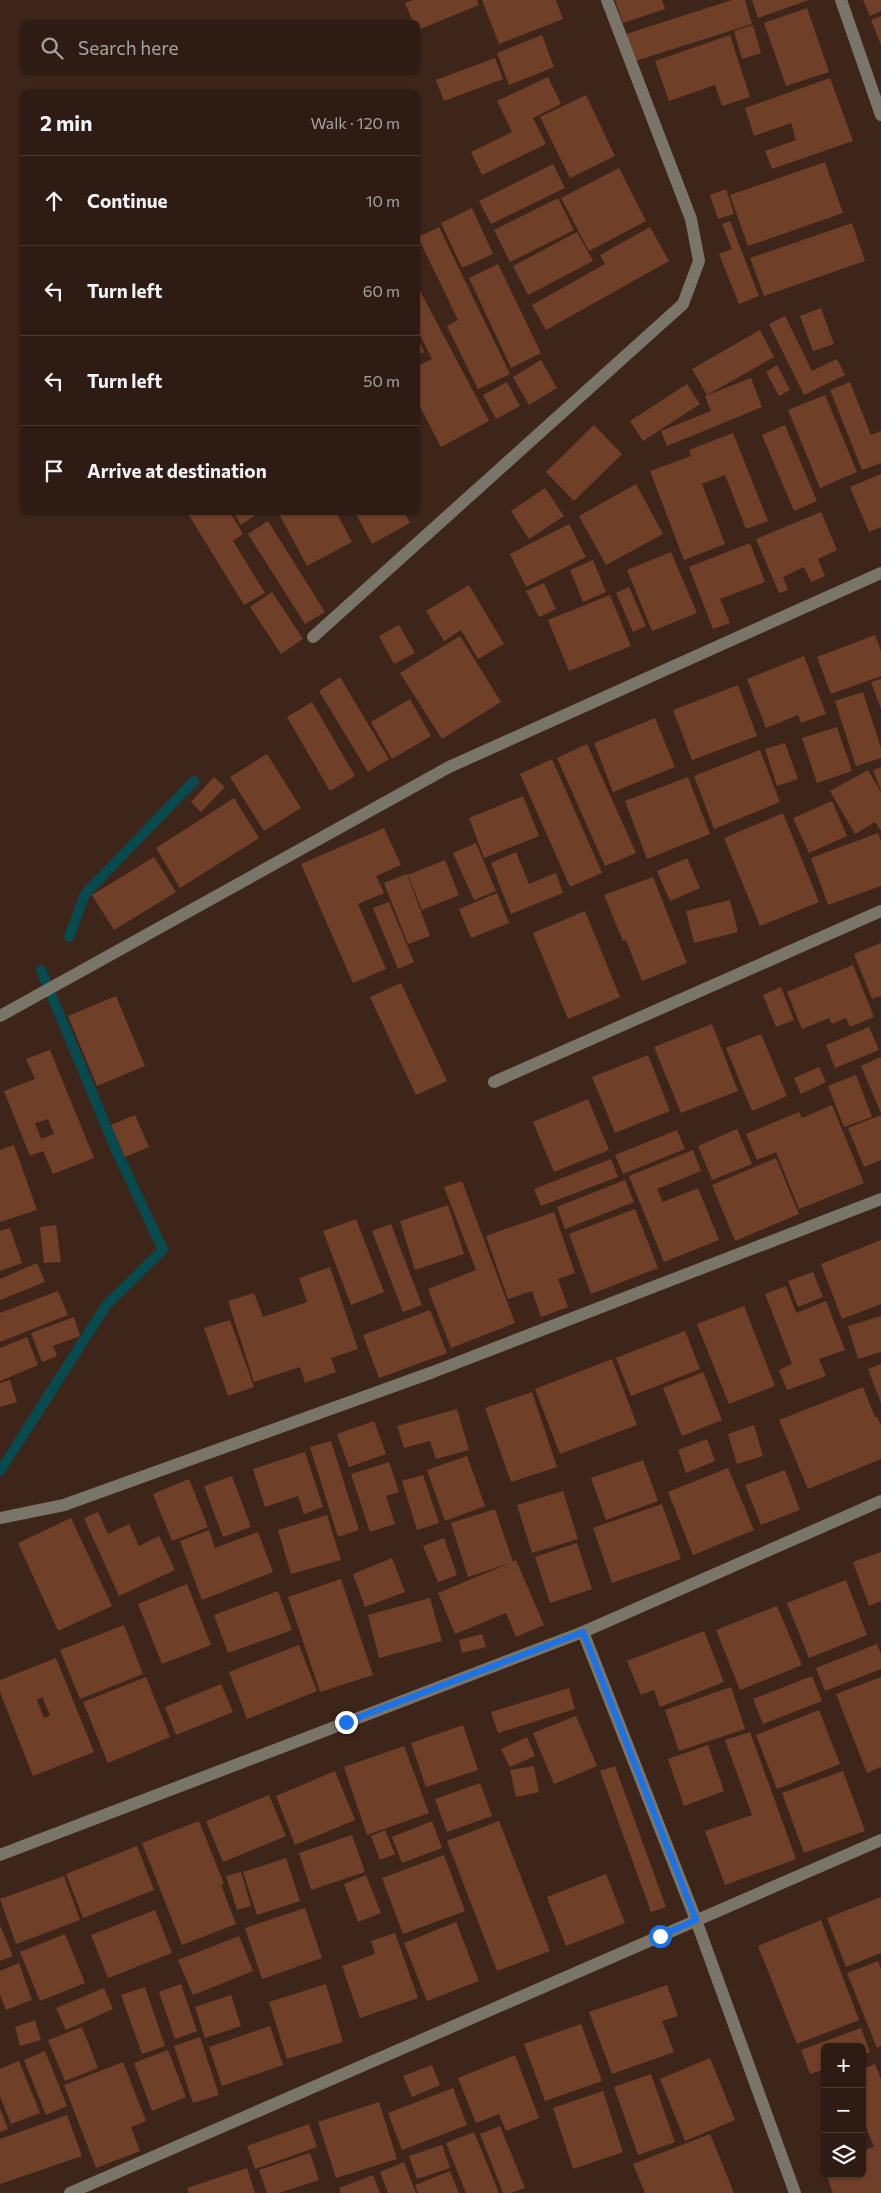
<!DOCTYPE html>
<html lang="en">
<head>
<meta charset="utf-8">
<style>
  body { margin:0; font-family:Commissioner,sans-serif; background:#36251d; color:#f1f3f6 }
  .controls { position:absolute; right:15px; bottom:15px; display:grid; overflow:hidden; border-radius:8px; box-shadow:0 1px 4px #0004 }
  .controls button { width:45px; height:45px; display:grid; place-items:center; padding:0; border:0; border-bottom:1px solid #493a34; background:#2e1c14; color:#f1f3f6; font:25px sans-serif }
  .stop { position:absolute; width:15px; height:15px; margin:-11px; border:4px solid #1a73e8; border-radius:50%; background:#fff }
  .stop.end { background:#1a73e8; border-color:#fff; box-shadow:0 1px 5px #0008 }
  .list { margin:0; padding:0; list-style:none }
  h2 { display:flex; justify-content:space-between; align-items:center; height:65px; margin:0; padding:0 20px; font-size:21px }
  h2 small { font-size:16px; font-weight:400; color:#a7a1a0 }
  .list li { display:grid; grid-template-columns:32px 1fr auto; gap:15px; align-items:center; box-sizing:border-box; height:90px; padding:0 20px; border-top:1px solid #493a34 }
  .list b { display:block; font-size:19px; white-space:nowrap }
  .list em { font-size:16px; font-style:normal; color:#a7a1a0 }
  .icon { flex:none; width:28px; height:28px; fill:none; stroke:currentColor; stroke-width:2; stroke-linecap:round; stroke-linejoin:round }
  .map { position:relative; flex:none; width:881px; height:2193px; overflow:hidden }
  .search { position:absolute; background:#2e1c14; box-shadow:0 1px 4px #0004; left:20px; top:20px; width:400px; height:55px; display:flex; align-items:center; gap:12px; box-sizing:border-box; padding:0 18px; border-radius:8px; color:#a7a1a0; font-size:19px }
  .panel { position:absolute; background:#2e1c14; box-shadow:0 1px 4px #0004; left:20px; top:90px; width:400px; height:425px; border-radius:8px }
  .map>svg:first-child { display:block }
</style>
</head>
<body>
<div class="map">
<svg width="881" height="2193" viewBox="0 0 881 2193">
  <rect width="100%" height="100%" fill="#3e251a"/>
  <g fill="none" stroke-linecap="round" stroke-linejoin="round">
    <g stroke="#074b4f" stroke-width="10">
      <path d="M 69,937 L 85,894 L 194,781"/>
      <path d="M 0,1471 L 107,1304 L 163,1250 L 116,1150 L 41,970"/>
    </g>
  </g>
  <g fill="#703f28" fill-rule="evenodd">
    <path d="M 413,0 L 477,0 L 479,5 L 418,30 L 418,22 L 413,22 L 405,3 Z"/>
    <path d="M 482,0 L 556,0 L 563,19 L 499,44 Z"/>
    <path d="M 615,0 L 662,0 L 665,9 L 623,23 Z"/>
    <path d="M 732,0 L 745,0 L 752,24 L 632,62 L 623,35 Z"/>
    <path d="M 752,0 L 809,0 L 758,18 Z"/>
    <path d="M 863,0 L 881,0 L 881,11 L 870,16 Z"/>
    <path d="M 807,8 L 829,72 L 786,86 L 764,23 Z"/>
    <path d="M 881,16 L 881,45 L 871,20 Z"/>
    <path d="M 753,25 L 761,53 L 742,59 L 734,31 Z"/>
    <path d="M 542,35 L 554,67 L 509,85 L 497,53 Z"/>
    <path d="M 730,35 L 750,97 L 722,106 L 715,85 L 669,101 L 655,61 Z"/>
    <path d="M 495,58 L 503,79 L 444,101 L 436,80 Z"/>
    <path d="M 548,77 L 561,104 L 533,118 L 546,144 L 482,175 L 471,152 L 512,132 L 497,101 Z"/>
    <path d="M 830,78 L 853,141 L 772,169 L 765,151 L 796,140 L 791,123 L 754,136 L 745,108 Z"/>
    <path d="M 586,95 L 615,156 L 570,178 L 540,117 Z"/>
    <path d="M 825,162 L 843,213 L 748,246 L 730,195 Z"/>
    <path d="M 553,164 L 565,188 L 491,224 L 479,201 Z"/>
    <path d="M 619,168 L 646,221 L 589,251 L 561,198 Z"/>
    <path d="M 726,189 L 734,214 L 718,219 L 710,195 Z"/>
    <path d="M 558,198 L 574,230 L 510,262 L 494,230 Z"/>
    <path d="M 472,208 L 493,254 L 462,268 L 441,223 Z"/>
    <path d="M 730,221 L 759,296 L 739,304 L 719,254 L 732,249 L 722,224 Z"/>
    <path d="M 852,223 L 865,261 L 764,296 L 750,258 Z"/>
    <path d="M 439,227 L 510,374 L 478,389 L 447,326 L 458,320 L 418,237 Z"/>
    <path d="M 650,227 L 669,261 L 546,330 L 532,305 L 605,264 L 600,255 Z"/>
    <path d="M 577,232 L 593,261 L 528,295 L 513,266 Z"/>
    <path d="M 498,264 L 541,353 L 511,368 L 469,278 Z"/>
    <path d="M 420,291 L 489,421 L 441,447 L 418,403 L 418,366 L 432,359 L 418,331 L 418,292 Z"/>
    <path d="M 821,308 L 834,344 L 813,351 L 800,316 Z"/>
    <path d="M 785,316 L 812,371 L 837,359 L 845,375 L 804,395 L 769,324 Z"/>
    <path d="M 760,330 L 774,357 L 707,395 L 692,369 Z"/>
    <path d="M 418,339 L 424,352 L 418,355 Z"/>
    <path d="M 541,360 L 557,388 L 529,405 L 513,377 Z"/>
    <path d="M 777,365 L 790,390 L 779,396 L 766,372 Z"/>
    <path d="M 751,378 L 762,407 L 667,446 L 661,431 L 711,411 L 705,396 Z"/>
    <path d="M 507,382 L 520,406 L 496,419 L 483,395 Z"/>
    <path d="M 850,382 L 871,435 L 881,431 L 881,463 L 862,470 L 830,390 Z"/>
    <path d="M 687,384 L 700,404 L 643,441 L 630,421 Z"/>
    <path d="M 825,395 L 857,472 L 820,488 L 788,410 Z"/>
    <path d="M 594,425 L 622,454 L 574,501 L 546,472 Z"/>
    <path d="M 785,425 L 817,501 L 794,511 L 762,435 Z"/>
    <path d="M 733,433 L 768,521 L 746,529 L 725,475 L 702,484 L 725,544 L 684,560 L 650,471 L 691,456 L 689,450 Z"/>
    <path d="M 881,474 L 881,527 L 869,532 L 850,487 Z"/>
    <path d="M 636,484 L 663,534 L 606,565 L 579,516 Z"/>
    <path d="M 545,488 L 564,516 L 529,539 L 511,511 Z"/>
    <path d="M 187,512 L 230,512 L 243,534 L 233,541 L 265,593 L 244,605 Z"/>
    <path d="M 233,512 L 260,512 L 241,525 Z"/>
    <path d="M 278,512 L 336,512 L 352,542 L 307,566 Z"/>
    <path d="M 355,512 L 404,512 L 410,523 L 372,544 Z"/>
    <path d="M 821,512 L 837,550 L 818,559 L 825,576 L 811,582 L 804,567 L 783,577 L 788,590 L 779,593 L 756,539 Z"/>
    <path d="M 268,521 L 325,612 L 305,624 L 248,534 Z"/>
    <path d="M 569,524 L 586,557 L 526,587 L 510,554 Z"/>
    <path d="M 750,543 L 765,582 L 720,599 L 730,623 L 713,629 L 689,567 Z"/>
    <path d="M 671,552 L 697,613 L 652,631 L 627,570 Z"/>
    <path d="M 593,560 L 606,592 L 583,602 L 570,570 Z"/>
    <path d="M 544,583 L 556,609 L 539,617 L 526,591 Z"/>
    <path d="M 469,585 L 504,644 L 478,659 L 461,630 L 444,641 L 426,611 Z"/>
    <path d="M 629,587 L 646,626 L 633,632 L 616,593 Z"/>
    <path d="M 272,592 L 303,639 L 281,654 L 250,607 Z"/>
    <path d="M 610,595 L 631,646 L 569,671 L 548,620 Z"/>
    <path d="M 399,625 L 415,653 L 394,664 L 379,636 Z"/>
    <path d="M 875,635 L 881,651 L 881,676 L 831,694 L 817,657 Z"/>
    <path d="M 460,636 L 501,702 L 442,739 L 400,673 Z"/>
    <path d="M 804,656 L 826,714 L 801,723 L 798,715 L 766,728 L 747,679 Z"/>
    <path d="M 340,677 L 389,759 L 368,772 L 319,691 Z"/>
    <path d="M 881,679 L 881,709 L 871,682 Z"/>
    <path d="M 738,685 L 757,736 L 692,760 L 673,710 Z"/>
    <path d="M 863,692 L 881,748 L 881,758 L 856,766 L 835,701 Z"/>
    <path d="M 410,699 L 431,736 L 392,759 L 371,722 Z"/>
    <path d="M 312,702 L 355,776 L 330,791 L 287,717 Z"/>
    <path d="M 655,718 L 675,767 L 613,792 L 594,743 Z"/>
    <path d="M 837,727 L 852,771 L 817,783 L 802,738 Z"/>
    <path d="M 785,743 L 798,779 L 777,786 L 765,749 Z"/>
    <path d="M 587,744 L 636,853 L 605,866 L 557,758 Z"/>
    <path d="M 760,750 L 780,802 L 714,829 L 694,776 Z"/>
    <path d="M 267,754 L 301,808 L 264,831 L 230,777 Z"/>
    <path d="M 552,759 L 602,873 L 570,887 L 520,774 Z"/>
    <path d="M 881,767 L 881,791 L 873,770 Z"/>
    <path d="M 868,770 L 881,792 L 881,831 L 875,822 L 855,834 L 830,791 Z"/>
    <path d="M 214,777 L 225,787 L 201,812 L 191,802 Z"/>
    <path d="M 688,777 L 710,834 L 647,859 L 625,801 Z"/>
    <path d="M 523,796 L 539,836 L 484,858 L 469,818 Z"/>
    <path d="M 234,798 L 259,838 L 180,888 L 156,848 Z"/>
    <path d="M 832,801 L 847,836 L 809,853 L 793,818 Z"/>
    <path d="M 783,813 L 819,902 L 760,926 L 724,838 Z"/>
    <path d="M 384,828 L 401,865 L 376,876 L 384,893 L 358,904 L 386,969 L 353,983 L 301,864 Z"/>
    <path d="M 878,833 L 881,841 L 881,886 L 828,905 L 811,858 Z"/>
    <path d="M 476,843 L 496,891 L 474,900 L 453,853 Z"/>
    <path d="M 516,852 L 529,884 L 556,873 L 563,893 L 511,914 L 491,863 Z"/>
    <path d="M 154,857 L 176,892 L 114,930 L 92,895 Z"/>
    <path d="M 687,858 L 700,888 L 670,901 L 657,871 Z"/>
    <path d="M 445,860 L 459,895 L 422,910 L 408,875 Z"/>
    <path d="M 407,874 L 430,936 L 408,944 L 384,883 Z"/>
    <path d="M 653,877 L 687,963 L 642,981 L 626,940 L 623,941 L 604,895 Z"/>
    <path d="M 497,893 L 509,923 L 471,938 L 459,909 Z"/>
    <path d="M 730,900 L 738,932 L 694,943 L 686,911 Z"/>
    <path d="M 389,902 L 414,962 L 398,969 L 373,908 Z"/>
    <path d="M 585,911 L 620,997 L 568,1019 L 533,933 Z"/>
    <path d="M 881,943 L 881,996 L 872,999 L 854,954 Z"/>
    <path d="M 853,965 L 874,1017 L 850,1027 L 846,1018 L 832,1024 L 829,1018 L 802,1029 L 787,992 Z"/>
    <path d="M 401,983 L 447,1081 L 416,1095 L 370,997 Z"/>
    <path d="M 781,987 L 794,1020 L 776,1027 L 763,995 Z"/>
    <path d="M 116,996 L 145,1066 L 97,1086 L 68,1016 Z"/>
    <path d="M 712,1024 L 738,1091 L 681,1113 L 654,1047 Z"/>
    <path d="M 869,1027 L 879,1050 L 835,1068 L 826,1045 Z"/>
    <path d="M 761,1034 L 787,1096 L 752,1111 L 726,1048 Z"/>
    <path d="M 50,1050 L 94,1158 L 53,1174 L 43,1151 L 30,1156 L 4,1091 L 35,1079 L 26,1059 ZM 48,1119 L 54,1134 L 41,1139 L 35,1123 Z"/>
    <path d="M 648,1055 L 670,1111 L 615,1133 L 592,1077 Z"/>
    <path d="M 881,1057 L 881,1113 L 861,1066 Z"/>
    <path d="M 819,1067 L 826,1082 L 801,1094 L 794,1078 Z"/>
    <path d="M 856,1075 L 872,1117 L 844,1127 L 828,1086 Z"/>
    <path d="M 588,1099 L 609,1150 L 554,1172 L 533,1122 Z"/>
    <path d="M 832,1105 L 864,1183 L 799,1209 L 776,1152 L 757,1160 L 746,1134 L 799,1112 L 802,1118 Z"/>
    <path d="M 135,1115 L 149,1147 L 125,1157 L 111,1125 Z"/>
    <path d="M 881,1115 L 881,1160 L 864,1167 L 848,1128 Z"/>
    <path d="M 737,1129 L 752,1164 L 712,1180 L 698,1146 Z"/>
    <path d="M 677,1130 L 685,1149 L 623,1174 L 615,1155 Z"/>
    <path d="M 14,1145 L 37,1210 L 0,1222 L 0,1150 Z"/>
    <path d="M 693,1150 L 701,1171 L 657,1189 L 663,1202 L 698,1188 L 719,1240 L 664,1262 L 629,1176 Z"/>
    <path d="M 776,1158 L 799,1214 L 735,1241 L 712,1185 Z"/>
    <path d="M 611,1159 L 618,1177 L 541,1206 L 534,1189 Z"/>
    <path d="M 625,1180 L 634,1202 L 565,1229 L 557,1207 Z"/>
    <path d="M 462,1181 L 515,1323 L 451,1348 L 428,1289 L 476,1270 L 444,1187 Z"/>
    <path d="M 448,1205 L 464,1254 L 415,1270 L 400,1221 Z"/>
    <path d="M 635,1209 L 658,1268 L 591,1294 L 569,1234 Z"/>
    <path d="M 554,1212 L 575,1273 L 558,1279 L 568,1307 L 541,1317 L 532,1291 L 508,1299 L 486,1236 Z"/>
    <path d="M 356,1219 L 384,1292 L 351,1305 L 323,1231 Z"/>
    <path d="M 391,1224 L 422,1305 L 403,1312 L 372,1231 Z"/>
    <path d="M 56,1225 L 61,1262 L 44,1263 L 40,1227 Z"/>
    <path d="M 10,1228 L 22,1263 L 0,1271 L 0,1231 Z"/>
    <path d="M 881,1240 L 881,1304 L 842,1319 L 821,1264 Z"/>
    <path d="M 37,1263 L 45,1282 L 0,1300 L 0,1279 Z"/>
    <path d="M 330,1267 L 358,1349 L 331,1358 L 336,1372 L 305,1383 L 300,1367 L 254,1382 L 228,1301 L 254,1293 L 263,1317 L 307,1302 L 299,1278 Z"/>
    <path d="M 813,1272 L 823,1297 L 798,1307 L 788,1281 Z"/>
    <path d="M 786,1286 L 796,1313 L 826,1301 L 845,1350 L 819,1359 L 826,1376 L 787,1390 L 779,1370 L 792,1364 L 765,1294 Z"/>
    <path d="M 58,1291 L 68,1315 L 0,1342 L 0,1313 Z"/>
    <path d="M 744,1306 L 775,1386 L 729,1404 L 697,1324 Z"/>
    <path d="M 430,1310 L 447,1353 L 379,1378 L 363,1335 Z"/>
    <path d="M 881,1316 L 881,1352 L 858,1359 L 848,1326 Z"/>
    <path d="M 74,1317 L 80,1336 L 53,1346 L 57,1356 L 42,1362 L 31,1333 Z"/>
    <path d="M 230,1320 L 254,1387 L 228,1396 L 204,1328 Z"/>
    <path d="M 685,1331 L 700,1369 L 631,1396 L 616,1358 Z"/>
    <path d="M 27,1337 L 38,1365 L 0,1381 L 0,1348 Z"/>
    <path d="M 612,1359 L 637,1425 L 560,1454 L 535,1389 Z"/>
    <path d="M 881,1364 L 881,1403 L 868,1369 Z"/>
    <path d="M 703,1372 L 722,1420 L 682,1436 L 663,1388 Z"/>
    <path d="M 10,1380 L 17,1402 L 0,1407 L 0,1383 Z"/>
    <path d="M 863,1387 L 875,1417 L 877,1417 L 881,1425 L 881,1459 L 808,1489 L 779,1420 Z"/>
    <path d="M 532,1392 L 557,1467 L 511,1482 L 485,1408 Z"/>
    <path d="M 457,1409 L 469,1450 L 436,1459 L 430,1441 L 404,1448 L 397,1426 Z"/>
    <path d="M 374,1421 L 386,1454 L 349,1467 L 337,1434 Z"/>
    <path d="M 754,1425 L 763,1456 L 737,1464 L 728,1434 Z"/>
    <path d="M 707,1439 L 715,1461 L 686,1473 L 678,1450 Z"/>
    <path d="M 331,1441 L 359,1530 L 338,1537 L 310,1447 Z"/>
    <path d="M 305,1452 L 323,1507 L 304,1514 L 298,1496 L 265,1507 L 253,1469 Z"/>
    <path d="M 467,1456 L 485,1506 L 445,1521 L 427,1470 Z"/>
    <path d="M 643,1460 L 658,1501 L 606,1520 L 591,1478 Z"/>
    <path d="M 389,1462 L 399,1492 L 386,1496 L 395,1524 L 370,1532 L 351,1474 Z"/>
    <path d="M 728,1468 L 754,1530 L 693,1555 L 668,1492 Z"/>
    <path d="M 785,1470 L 800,1510 L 761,1525 L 745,1485 Z"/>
    <path d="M 423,1475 L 439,1523 L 417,1530 L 402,1481 Z"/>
    <path d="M 232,1476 L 251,1527 L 223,1537 L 204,1486 Z"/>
    <path d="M 189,1479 L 208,1527 L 172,1541 L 153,1494 Z"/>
    <path d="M 563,1491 L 578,1539 L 532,1553 L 517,1505 Z"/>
    <path d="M 662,1504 L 681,1559 L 612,1583 L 593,1528 Z"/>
    <path d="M 495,1509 L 513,1562 L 516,1560 L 544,1625 L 516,1637 L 506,1613 L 455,1634 L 438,1593 L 510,1563 L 468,1577 L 451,1523 Z"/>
    <path d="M 98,1512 L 108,1534 L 129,1524 L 139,1546 L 159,1536 L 175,1570 L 119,1596 L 84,1518 Z"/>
    <path d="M 327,1515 L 341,1560 L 291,1574 L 278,1530 Z"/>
    <path d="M 71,1518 L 112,1606 L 58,1631 L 18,1543 Z"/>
    <path d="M 209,1530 L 215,1548 L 258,1532 L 273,1572 L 202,1600 L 180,1541 Z"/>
    <path d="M 444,1538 L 457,1575 L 438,1582 L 423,1546 Z"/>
    <path d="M 577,1543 L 592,1589 L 550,1603 L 535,1557 Z"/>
    <path d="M 881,1552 L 881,1601 L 869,1606 L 853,1562 Z"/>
    <path d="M 392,1558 L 405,1592 L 365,1607 L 353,1574 Z"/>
    <path d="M 341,1579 L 373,1675 L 320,1692 L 288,1597 Z"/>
    <path d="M 846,1580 L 867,1635 L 809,1658 L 787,1603 Z"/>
    <path d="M 187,1584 L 211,1645 L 162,1664 L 138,1604 Z"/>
    <path d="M 278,1591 L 292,1630 L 228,1653 L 214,1615 Z"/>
    <path d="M 430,1598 L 442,1641 L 379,1658 L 368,1615 Z"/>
    <path d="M 777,1606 L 802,1665 L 740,1690 L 716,1630 Z"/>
    <path d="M 124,1625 L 143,1674 L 80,1699 L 60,1650 Z"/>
    <path d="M 704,1631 L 724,1682 L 660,1707 L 654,1690 L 641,1695 L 627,1661 Z"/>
    <path d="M 482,1634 L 486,1647 L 462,1653 L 459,1640 Z"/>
    <path d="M 877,1644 L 881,1654 L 881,1669 L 825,1691 L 816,1668 Z"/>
    <path d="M 299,1645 L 317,1691 L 247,1719 L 229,1672 Z"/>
    <path d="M 56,1658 L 94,1752 L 33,1776 L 0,1692 L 0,1680 ZM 42,1697 L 50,1715 L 44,1718 L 37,1700 Z"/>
    <path d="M 812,1676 L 822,1701 L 763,1724 L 753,1699 Z"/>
    <path d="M 146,1677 L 170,1737 L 108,1763 L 83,1702 Z"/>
    <path d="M 881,1677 L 881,1767 L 867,1773 L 836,1694 Z"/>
    <path d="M 221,1684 L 233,1712 L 176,1735 L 165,1707 Z"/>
    <path d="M 731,1687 L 745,1729 L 679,1751 L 665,1710 Z"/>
    <path d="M 569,1688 L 575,1709 L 498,1733 L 491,1712 Z"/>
    <path d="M 819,1710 L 840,1764 L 777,1789 L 756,1735 Z"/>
    <path d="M 576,1716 L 597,1766 L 554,1784 L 533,1733 Z"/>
    <path d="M 463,1725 L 478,1770 L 426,1787 L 411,1743 Z"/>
    <path d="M 750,1732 L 796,1859 L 725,1885 L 705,1831 L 752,1815 L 725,1740 Z"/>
    <path d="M 527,1737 L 535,1756 L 510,1767 L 501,1749 Z"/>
    <path d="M 708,1745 L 724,1791 L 684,1806 L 668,1759 Z"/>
    <path d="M 404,1746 L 429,1813 L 367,1835 L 344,1767 Z"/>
    <path d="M 534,1766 L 539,1792 L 516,1797 L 510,1770 Z"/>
    <path d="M 615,1766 L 666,1907 L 651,1912 L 600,1771 Z"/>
    <path d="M 335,1771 L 355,1820 L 295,1845 L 276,1796 Z"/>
    <path d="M 843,1771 L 865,1831 L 804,1853 L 782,1793 Z"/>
    <path d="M 480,1783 L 492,1816 L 447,1832 L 435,1799 Z"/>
    <path d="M 269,1795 L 286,1836 L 223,1862 L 206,1821 Z"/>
    <path d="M 199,1821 L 224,1884 L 221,1885 L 236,1924 L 182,1945 L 142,1843 Z"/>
    <path d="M 432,1821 L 442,1848 L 402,1863 L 392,1837 Z"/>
    <path d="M 499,1821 L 550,1951 L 497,1971 L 447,1841 Z"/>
    <path d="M 385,1830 L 395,1854 L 380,1860 L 371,1836 Z"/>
    <path d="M 352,1835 L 365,1872 L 311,1890 L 299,1853 Z"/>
    <path d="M 137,1846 L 154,1890 L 83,1918 L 66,1874 Z"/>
    <path d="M 444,1855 L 465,1911 L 403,1934 L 382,1878 Z"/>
    <path d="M 286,1858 L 300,1901 L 257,1915 L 243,1872 Z"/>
    <path d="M 241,1872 L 251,1906 L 237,1910 L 226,1876 Z"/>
    <path d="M 606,1874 L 625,1923 L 566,1946 L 547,1897 Z"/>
    <path d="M 366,1875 L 381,1913 L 358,1922 L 344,1884 Z"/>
    <path d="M 64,1876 L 80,1920 L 16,1944 L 0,1899 Z"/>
    <path d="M 881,1897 L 881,1953 L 846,1967 L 827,1918 Z"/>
    <path d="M 305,1908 L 322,1958 L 262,1979 L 245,1928 Z"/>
    <path d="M 155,1910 L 172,1953 L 108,1978 L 91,1935 Z"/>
    <path d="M 821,1920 L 859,2020 L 797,2044 L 758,1946 Z"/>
    <path d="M 456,1922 L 479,1981 L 427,2001 L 404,1943 Z"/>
    <path d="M 0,1925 L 13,1956 L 0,1961 Z"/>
    <path d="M 395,1933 L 418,1998 L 360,2018 L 342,1966 L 375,1954 L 371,1941 Z"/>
    <path d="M 65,1934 L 85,1983 L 40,2001 L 20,1952 Z"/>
    <path d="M 239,1936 L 253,1971 L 193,1995 L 178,1960 Z"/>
    <path d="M 878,1961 L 881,1969 L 881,2046 L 877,2048 L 847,1973 Z"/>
    <path d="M 19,1963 L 32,2000 L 6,2010 L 0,1995 L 0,1971 Z"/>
    <path d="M 181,1984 L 197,2031 L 175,2039 L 159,1992 Z"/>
    <path d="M 326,1984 L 343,2042 L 287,2059 L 269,2002 Z"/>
    <path d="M 667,1985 L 678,2016 L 662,2021 L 674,2052 L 612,2074 L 589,2012 Z"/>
    <path d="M 145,1987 L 165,2046 L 142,2054 L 121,1995 Z"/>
    <path d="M 104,1988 L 113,2009 L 66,2030 L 56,2008 Z"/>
    <path d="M 231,1995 L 241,2026 L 205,2038 L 195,2007 Z"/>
    <path d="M 35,2020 L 41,2040 L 20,2046 L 15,2027 Z"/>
    <path d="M 581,2024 L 602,2081 L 545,2101 L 524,2044 Z"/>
    <path d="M 270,2026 L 283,2065 L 222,2086 L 209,2047 Z"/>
    <path d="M 82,2027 L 98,2068 L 65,2081 L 48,2040 Z"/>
    <path d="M 861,2028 L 870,2052 L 862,2055 L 862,2047 L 825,2047 L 825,2069 L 810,2074 L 801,2050 Z"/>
    <path d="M 200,2037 L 219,2095 L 193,2103 L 174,2046 Z"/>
    <path d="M 168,2050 L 186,2097 L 152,2111 L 134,2063 Z"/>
    <path d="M 45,2051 L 67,2106 L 46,2115 L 24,2060 Z"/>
    <path d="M 515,2055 L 539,2118 L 506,2131 L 499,2114 L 476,2123 L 458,2078 Z"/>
    <path d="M 710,2058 L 735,2120 L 685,2141 L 660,2079 Z"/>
    <path d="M 19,2061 L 40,2113 L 11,2124 L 0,2096 L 0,2069 Z"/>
    <path d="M 123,2062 L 146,2121 L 131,2127 L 140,2151 L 96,2168 L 64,2085 Z"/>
    <path d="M 875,2064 L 881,2079 L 881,2193 L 833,2193 L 826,2174 L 862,2174 L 862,2151 L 874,2147 L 862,2117 L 862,2069 Z"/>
    <path d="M 432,2065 L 440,2085 L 412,2097 L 403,2076 Z"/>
    <path d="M 651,2074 L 675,2142 L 638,2155 L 614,2087 Z"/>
    <path d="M 453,2088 L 467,2125 L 402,2150 L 388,2113 Z"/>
    <path d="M 603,2091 L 623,2152 L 573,2169 L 553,2108 Z"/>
    <path d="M 379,2102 L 397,2159 L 336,2178 L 318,2122 Z"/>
    <path d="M 0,2109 L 8,2129 L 0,2132 Z"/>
    <path d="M 67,2115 L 82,2156 L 0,2184 L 0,2139 Z"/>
    <path d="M 309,2124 L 317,2147 L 255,2169 L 247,2146 Z"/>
    <path d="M 500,2126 L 525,2188 L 511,2193 L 503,2193 L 480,2134 Z"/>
    <path d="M 474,2132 L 499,2193 L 466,2193 L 446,2143 Z"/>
    <path d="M 710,2134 L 734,2193 L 645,2193 L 633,2164 Z"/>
    <path d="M 442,2145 L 450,2168 L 417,2179 L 409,2156 Z"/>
    <path d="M 310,2153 L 319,2180 L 279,2193 L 267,2193 L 259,2170 Z"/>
    <path d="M 404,2162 L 416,2193 L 388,2193 L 380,2172 Z"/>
    <path d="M 247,2168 L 255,2193 L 189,2193 L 187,2188 Z"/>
    <path d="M 450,2171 L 459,2193 L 418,2193 L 415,2185 Z"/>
    <path d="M 373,2175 L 380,2193 L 341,2193 L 339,2188 Z"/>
  </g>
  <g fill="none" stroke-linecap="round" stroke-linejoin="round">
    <g stroke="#7a7569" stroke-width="12">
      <path d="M 841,0 L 881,115"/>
      <path d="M 313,637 L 683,304 L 699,261 L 691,219 L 607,0"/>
      <path d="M 0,1016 L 449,767 L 881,573"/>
      <path d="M 494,1082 L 881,911"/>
      <path d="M 0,1518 L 64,1505 L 433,1372 L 881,1199"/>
      <path d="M 583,1632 L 696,1920 L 795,2193"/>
      <path d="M 0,1855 L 583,1632 L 881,1501"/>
      <path d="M 70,2193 L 881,1840"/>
    </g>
  </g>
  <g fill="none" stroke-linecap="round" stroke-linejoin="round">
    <path stroke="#1a73e8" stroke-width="6" d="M 346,1722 L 583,1632 L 696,1920 L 660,1936"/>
  </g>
</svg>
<div class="controls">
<button>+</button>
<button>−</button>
<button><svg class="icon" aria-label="layers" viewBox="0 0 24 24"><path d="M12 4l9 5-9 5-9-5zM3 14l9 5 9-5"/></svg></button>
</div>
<div class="stop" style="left:660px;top:1936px"></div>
<div class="stop end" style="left:346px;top:1722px"></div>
<div class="search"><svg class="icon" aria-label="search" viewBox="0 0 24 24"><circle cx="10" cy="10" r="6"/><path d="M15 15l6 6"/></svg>Search here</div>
<section class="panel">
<h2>2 min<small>Walk · 120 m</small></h2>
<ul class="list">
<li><svg class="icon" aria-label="ahead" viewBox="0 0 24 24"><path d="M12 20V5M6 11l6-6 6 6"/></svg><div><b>Continue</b></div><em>10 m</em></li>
<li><svg class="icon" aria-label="left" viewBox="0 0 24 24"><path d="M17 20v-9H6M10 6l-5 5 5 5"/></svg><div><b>Turn left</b></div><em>60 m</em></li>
<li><svg class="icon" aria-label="left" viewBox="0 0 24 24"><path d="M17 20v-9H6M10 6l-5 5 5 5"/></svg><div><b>Turn left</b></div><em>50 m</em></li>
<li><svg class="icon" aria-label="arrive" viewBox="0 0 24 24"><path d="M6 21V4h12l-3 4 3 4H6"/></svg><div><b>Arrive at destination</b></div></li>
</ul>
</section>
</div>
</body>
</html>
